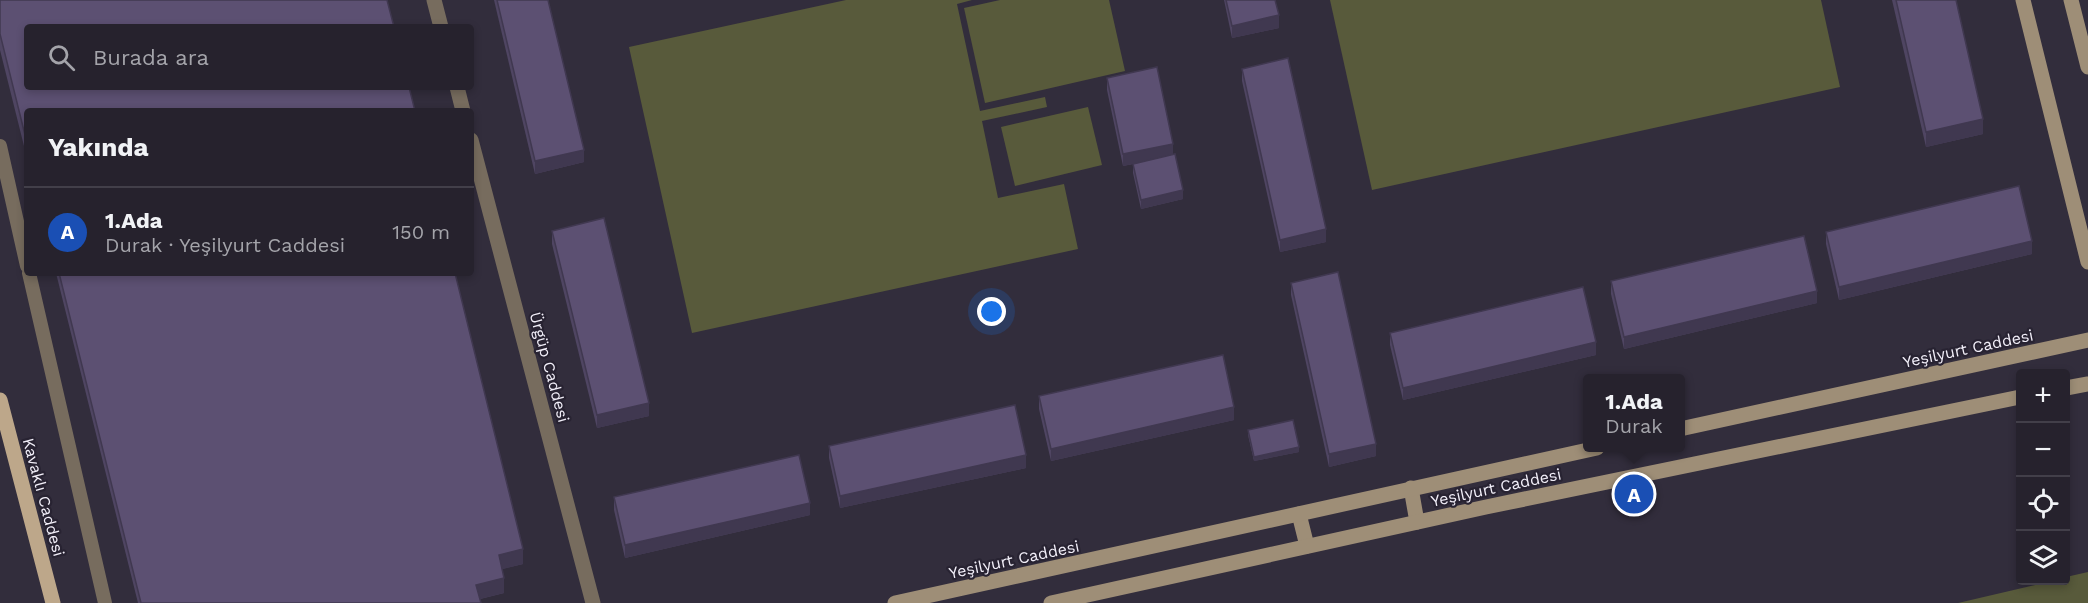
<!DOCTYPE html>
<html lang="tr">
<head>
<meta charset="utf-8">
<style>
  body { margin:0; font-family:"Work Sans",sans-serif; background:#2e2a35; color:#f1f3f6 }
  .controls { position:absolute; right:18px; bottom:18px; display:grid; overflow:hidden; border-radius:6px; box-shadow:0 3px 9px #0003 }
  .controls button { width:54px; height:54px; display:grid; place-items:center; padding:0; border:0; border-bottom:2px solid #423f49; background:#26222d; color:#f1f3f6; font:30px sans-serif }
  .you { position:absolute; left:992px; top:312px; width:21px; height:21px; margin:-15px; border:4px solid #fff; border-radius:50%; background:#1a73e8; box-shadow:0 0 0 9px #1a73e833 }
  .badge { display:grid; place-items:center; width:39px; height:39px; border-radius:50%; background:#97b6fd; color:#fff; font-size:20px; font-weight:700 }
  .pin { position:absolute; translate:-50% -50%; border:3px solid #fff; box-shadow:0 2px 6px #0006 }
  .popup { position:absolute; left:1583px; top:374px; width:102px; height:78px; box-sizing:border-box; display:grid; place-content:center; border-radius:6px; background:#26222d; filter:drop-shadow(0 2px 4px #0005); font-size:20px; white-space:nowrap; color:#a4a4aa }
  .popup b { font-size:22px; color:#f1f3f6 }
  .popup::after { content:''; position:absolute; left:50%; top:100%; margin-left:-12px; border:12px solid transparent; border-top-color:#26222d }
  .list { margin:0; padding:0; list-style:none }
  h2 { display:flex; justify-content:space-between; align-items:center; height:78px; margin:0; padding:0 24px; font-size:26px }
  h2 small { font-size:20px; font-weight:400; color:#a4a4aa }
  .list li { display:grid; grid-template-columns:39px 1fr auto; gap:18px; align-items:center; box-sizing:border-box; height:90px; padding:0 24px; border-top:2px solid #423f49 }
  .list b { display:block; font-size:22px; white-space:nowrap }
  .list p { margin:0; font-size:20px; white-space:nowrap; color:#a4a4aa }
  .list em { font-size:20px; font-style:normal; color:#a4a4aa }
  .icon { flex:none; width:33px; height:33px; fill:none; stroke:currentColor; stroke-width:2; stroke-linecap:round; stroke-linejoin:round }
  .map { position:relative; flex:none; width:2088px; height:603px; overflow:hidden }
  .search { position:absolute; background:#26222d; box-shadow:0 3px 9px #0003; left:24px; top:24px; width:450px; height:66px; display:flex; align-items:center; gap:15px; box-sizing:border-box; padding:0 21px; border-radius:6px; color:#a4a4aa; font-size:22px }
  .panel { position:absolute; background:#26222d; box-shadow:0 3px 9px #0003; left:24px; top:108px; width:450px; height:168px; border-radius:6px }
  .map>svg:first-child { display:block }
</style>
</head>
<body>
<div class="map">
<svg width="2088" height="603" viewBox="0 0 2088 603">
  <rect width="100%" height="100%" fill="#322d3c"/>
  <g fill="#585a3b">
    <path d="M 846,0 L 972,0 L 957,4 L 980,111 L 1045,97 L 1047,107 L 982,121 L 998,198 L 1064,184 L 1078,249 L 692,333 L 629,47 Z"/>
    <path d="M 1000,0 L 1109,0 L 1125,71 L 985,103 L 964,8 Z"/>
    <path d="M 1330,0 L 1821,0 L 1840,87 L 1372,190 Z"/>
    <path d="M 1088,107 L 1102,165 L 1015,186 L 1001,127 Z"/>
    <path d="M 2088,572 L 2088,603 L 1958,603 L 2052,581 L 2066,580 L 2066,577 Z"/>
  </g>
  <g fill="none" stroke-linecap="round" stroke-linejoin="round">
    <g stroke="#776c5e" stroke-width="14">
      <path d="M 0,146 L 27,266"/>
      <path d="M 29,273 L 105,603"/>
    </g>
    <g stroke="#776c5e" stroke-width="15">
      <path d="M 434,0 L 441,27"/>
      <path d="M 457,87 L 463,111"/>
      <path d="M 471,140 L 593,603"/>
    </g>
    <g stroke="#9e8e77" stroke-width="15">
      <path d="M 2023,0 L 2088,262"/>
      <path d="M 2071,0 L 2088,67"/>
      <path d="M 2066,388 L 2088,384"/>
      <path d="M 1680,429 L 2088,340"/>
      <path d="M 1411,488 L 1417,522"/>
      <path d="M 1299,514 L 1307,546"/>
      <path d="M 895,603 L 1597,448"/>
      <path d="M 1051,603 L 1486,507 L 2020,397"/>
    </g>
    <path stroke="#bda78a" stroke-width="15" d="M 0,400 L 53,603"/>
  </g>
  <g fill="#4f4562">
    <path d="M 0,0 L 27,111 L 27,158 L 0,50 Z"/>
    <path d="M 494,0 L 548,0 L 584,162 L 535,174 Z"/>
    <path d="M 1224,0 L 1275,0 L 1279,28 L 1232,38 Z"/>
    <path d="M 1892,0 L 1956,0 L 1983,134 L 1926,147 Z"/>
    <path d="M 1242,69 L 1326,242 L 1280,252 L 1242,81 Z"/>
    <path d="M 1107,78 L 1173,154 L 1183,199 L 1141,209 L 1133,173 L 1133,164 L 1123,166 L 1107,90 Z"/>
    <path d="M 552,231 L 649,416 L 597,428 L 552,244 Z"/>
    <path d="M 1826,232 L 2032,254 L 1839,300 L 1826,244 Z"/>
    <path d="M 56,273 L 455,273 L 523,564 L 502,569 L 504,593 L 480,599 L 481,603 L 138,603 Z"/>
    <path d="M 1611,281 L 1817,303 L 1624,349 L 1611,294 Z"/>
    <path d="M 1291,283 L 1376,456 L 1329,467 L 1291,295 Z"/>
    <path d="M 1390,333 L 1596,355 L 1403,400 L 1390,345 Z"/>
    <path d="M 1039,396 L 1234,420 L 1051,461 L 1039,409 Z"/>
    <path d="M 1248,430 L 1299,452 L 1254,461 L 1248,435 Z"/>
    <path d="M 829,446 L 1026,468 L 840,508 L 829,458 Z"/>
    <path d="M 614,497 L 810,515 L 625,558 L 614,510 Z"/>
  </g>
  <g fill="#403850">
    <path d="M 1279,15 L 1279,28 L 1232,38 L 1232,26 Z"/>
    <path d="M 1983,119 L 1983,134 L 1926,147 L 1926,132 Z"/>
    <path d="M 1173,144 L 1173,156 L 1123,166 L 1123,154 Z"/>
    <path d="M 584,150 L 584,162 L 535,174 L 535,161 Z"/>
    <path d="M 1183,190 L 1183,199 L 1141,209 L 1141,200 Z"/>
    <path d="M 1326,229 L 1326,242 L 1280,252 L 1280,240 Z"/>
    <path d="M 2032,241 L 2032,254 L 1839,300 L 1839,287 Z"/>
    <path d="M 1817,291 L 1817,303 L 1624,349 L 1624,337 Z"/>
    <path d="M 1596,342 L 1596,355 L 1403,400 L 1403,388 Z"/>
    <path d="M 649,403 L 649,416 L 597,428 L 597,415 Z"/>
    <path d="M 1234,407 L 1234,420 L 1051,461 L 1051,449 Z"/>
    <path d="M 1376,444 L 1376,456 L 1329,467 L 1329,454 Z"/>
    <path d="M 1299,447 L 1299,452 L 1254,461 L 1254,457 Z"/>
    <path d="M 1026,455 L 1026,468 L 840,508 L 840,496 Z"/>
    <path d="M 810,503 L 810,515 L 625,558 L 625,545 Z"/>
    <path d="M 523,549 L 523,564 L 499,570 L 499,555 Z"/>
    <path d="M 504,578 L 504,593 L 476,600 L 476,585 Z"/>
  </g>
  <g fill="#5c5072" stroke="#403850" stroke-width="1.5">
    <path d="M 0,0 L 387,0 L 394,27 L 27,27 L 27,87 L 409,87 L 415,111 L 27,111 L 27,143 L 0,34 Z"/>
    <path d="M 497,0 L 548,0 L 584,150 L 535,161 Z"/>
    <path d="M 1226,0 L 1275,0 L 1279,15 L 1232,26 Z"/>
    <path d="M 1896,0 L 1956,0 L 1983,119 L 1926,132 Z"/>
    <path d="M 1288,58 L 1326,229 L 1280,240 L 1242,69 Z"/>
    <path d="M 1157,67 L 1173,144 L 1123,154 L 1107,78 Z"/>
    <path d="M 1175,154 L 1183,190 L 1141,200 L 1133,164 Z"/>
    <path d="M 2019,186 L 2032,241 L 1839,287 L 1826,232 Z"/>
    <path d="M 604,218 L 649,403 L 597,415 L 552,231 Z"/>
    <path d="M 1804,236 L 1817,291 L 1624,337 L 1611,281 Z"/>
    <path d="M 1338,272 L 1376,444 L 1329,454 L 1291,283 Z"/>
    <path d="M 59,273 L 455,273 L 523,549 L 499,555 L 504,578 L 476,585 L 481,603 L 141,603 Z"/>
    <path d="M 1583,287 L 1596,342 L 1403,388 L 1390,333 Z"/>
    <path d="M 1223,355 L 1234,407 L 1051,449 L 1039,396 Z"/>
    <path d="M 1015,405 L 1026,455 L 840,496 L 829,446 Z"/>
    <path d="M 1293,420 L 1299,447 L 1254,457 L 1248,430 Z"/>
    <path d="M 799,455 L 810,503 L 625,545 L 614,497 Z"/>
  </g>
  <g text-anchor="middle" stroke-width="4.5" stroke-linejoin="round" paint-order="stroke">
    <g font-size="16" fill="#f2eff9" stroke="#282332">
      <text transform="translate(1968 348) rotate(-12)" y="6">Yeşilyurt Caddesi</text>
      <text transform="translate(550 367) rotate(75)" y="6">Ürgüp Caddesi</text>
      <text transform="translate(1496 487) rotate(-12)" y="6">Yeşilyurt Caddesi</text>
      <text transform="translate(44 497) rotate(75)" y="6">Kavaklı Caddesi</text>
      <text transform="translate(1014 559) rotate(-12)" y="6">Yeşilyurt Caddesi</text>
    </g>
  </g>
</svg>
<div class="controls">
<button>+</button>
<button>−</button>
<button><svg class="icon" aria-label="locate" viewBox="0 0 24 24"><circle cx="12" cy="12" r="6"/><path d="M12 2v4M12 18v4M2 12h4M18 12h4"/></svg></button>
<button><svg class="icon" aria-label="layers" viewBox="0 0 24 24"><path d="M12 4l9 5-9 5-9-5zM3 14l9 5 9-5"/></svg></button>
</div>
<div class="you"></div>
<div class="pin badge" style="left:1634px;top:494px;background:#1a4fb4">A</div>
<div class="popup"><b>1.Ada</b>Durak</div>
<div class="search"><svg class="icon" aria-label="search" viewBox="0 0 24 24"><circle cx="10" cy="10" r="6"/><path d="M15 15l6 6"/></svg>Burada ara</div>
<section class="panel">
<h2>Yakında<small></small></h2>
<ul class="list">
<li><span class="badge" style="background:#1a4fb4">A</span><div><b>1.Ada</b><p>Durak · Yeşilyurt Caddesi</p></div><em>150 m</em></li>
</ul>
</section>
</div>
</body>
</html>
